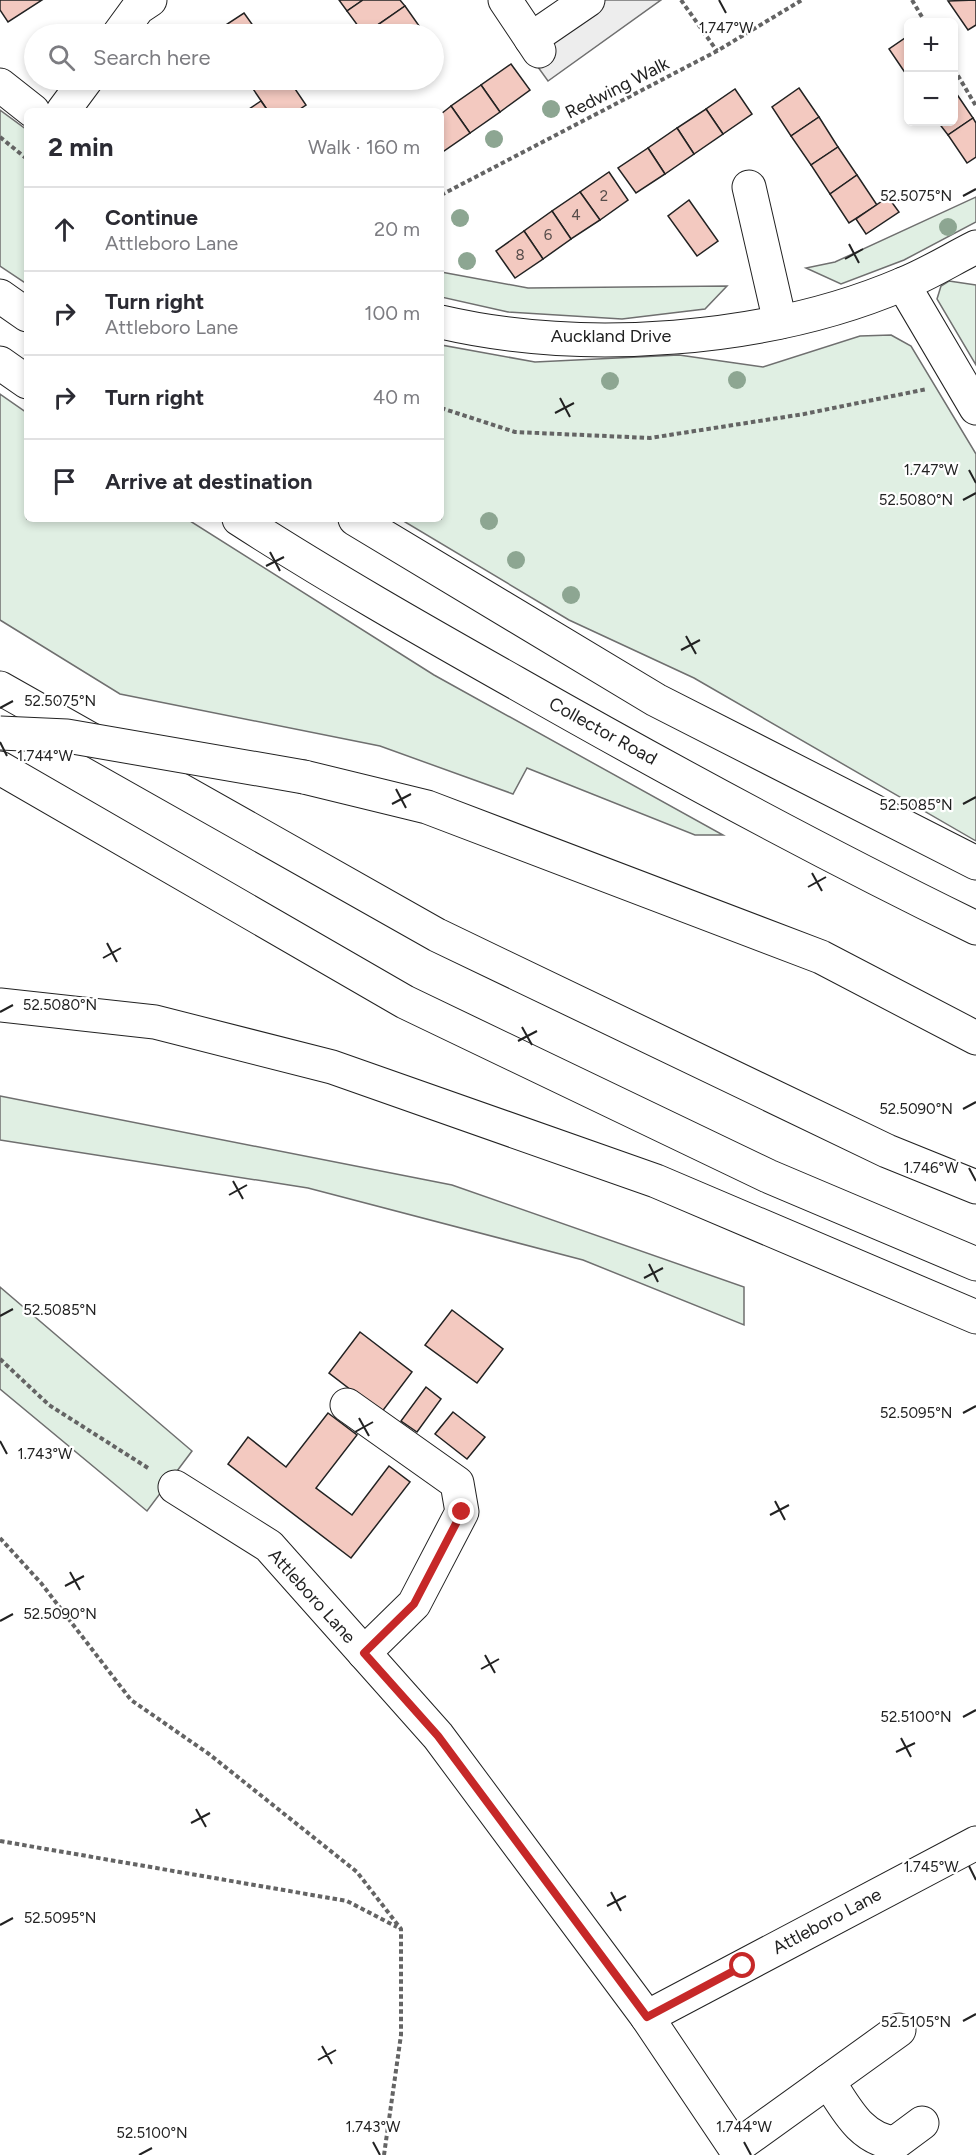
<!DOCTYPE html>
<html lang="en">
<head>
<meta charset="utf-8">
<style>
  body { margin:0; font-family:Figtree,sans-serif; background:#f7f7f7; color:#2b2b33 }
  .controls { position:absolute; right:18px; top:18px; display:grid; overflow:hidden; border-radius:9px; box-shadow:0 3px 9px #0003 }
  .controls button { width:54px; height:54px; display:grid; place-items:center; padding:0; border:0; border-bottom:2px solid #e1e1e2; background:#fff; color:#2b2b33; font:30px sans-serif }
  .stop { position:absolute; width:18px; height:18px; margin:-14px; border:4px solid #c62828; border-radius:50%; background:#fff }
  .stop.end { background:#c62828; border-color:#fff; box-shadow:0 2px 6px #0008 }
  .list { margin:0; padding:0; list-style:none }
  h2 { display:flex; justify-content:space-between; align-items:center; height:78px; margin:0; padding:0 24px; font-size:26px }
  h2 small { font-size:20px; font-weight:400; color:#7c7c81 }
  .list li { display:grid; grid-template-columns:39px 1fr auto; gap:18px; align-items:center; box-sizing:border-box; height:84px; padding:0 24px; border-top:2px solid #e1e1e2 }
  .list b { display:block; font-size:22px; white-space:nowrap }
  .list p { margin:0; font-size:20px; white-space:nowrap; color:#7c7c81 }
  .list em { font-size:20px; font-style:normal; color:#7c7c81 }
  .icon { flex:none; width:33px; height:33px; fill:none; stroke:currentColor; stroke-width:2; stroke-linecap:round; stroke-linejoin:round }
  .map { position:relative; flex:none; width:976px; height:2155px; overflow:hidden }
  .search { position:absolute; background:#fff; box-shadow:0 3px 9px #0003; left:24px; top:24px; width:420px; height:66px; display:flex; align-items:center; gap:15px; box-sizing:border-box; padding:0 21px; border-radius:33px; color:#7c7c81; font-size:22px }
  .panel { position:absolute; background:#fff; box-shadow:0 3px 9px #0003; left:24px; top:108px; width:420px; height:414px; border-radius:9px }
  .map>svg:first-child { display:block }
</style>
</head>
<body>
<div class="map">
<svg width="976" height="2155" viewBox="0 0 976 2155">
  <rect width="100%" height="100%" fill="#fff"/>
  <g fill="#e0efe3" stroke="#6f6f6f" stroke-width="1.5">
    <path d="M 0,110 L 27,130 L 27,284 L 0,266 Z"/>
    <path d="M 976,197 L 976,222 L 904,260 L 841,284 L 806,268 L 835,262 Z"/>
    <path d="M 441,272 L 528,288 L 727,286 L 705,309 L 622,319 L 508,312 L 441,297 Z"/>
    <path d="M 949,281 L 976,285 L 976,365 L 937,299 L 941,286 Z"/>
    <path d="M 891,335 L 911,346 L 976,454 L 976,841 L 694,678 L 569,620 L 400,519 L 441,519 L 441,345 L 535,362 L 679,355 L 763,367 L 860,336 Z"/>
    <path d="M 0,394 L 27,413 L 27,519 L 187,519 L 434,675 L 723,835 L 695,835 L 527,768 L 513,794 L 380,746 L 120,694 L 0,620 Z"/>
    <path d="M 0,1096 L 452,1185 L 744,1287 L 744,1325 L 583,1260 L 308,1188 L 0,1140 Z"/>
    <path d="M 0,1287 L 192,1451 L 147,1511 L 0,1389 Z"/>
  </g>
  <path fill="#ededed" stroke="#6f6f6f" stroke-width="1.5" d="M 578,0 L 661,0 L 548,81 L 530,56 Z"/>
  <g fill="#f3c9c0" stroke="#222" stroke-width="1.5">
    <path d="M 0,0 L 42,0 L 8,22 L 0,10 Z"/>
    <path d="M 339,0 L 363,0 L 347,11 Z"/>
    <path d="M 363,0 L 400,0 L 405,6 L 364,34 L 347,11 Z"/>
    <path d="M 976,0 L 976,25 L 968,30 L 948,1 Z"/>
    <path d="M 405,6 L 422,30 L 416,34 L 365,34 Z"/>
    <path d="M 244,13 L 259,34 L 216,34 L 215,32 Z"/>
    <path d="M 908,36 L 908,77 L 889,49 Z"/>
    <path d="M 511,64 L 530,90 L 500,112 L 481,85 Z"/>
    <path d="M 247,80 L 289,80 L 306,105 L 297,111 L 268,111 Z"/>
    <path d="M 481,85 L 500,112 L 470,133 L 451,106 Z"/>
    <path d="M 799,88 L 819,117 L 791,136 L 772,107 Z"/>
    <path d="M 735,89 L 752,114 L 723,134 L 706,109 Z"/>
    <path d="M 954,90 L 973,118 L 948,135 L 938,122 L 954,122 Z"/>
    <path d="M 261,101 L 268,111 L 246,111 Z"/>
    <path d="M 451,106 L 470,133 L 441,153 L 441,114 Z"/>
    <path d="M 706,109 L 723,134 L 694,154 L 677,128 Z"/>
    <path d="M 819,117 L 838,147 L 811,165 L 791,136 Z"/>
    <path d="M 973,118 L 976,123 L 976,157 L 967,163 L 948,135 Z"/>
    <path d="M 677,128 L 694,154 L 665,174 L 648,148 Z"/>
    <path d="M 838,147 L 857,175 L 830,194 L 811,165 Z"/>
    <path d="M 648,148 L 665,174 L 636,193 L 618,168 Z"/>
    <path d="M 609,172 L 628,200 L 600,220 L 580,192 Z"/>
    <path d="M 857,175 L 877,205 L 849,223 L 830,194 Z"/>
    <path d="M 580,192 L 600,220 L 571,239 L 552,211 Z"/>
    <path d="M 888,197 L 899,212 L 866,234 L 856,219 Z"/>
    <path d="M 689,200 L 718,241 L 697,256 L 668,216 Z"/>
    <path d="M 552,211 L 571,239 L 543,259 L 524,231 Z"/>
    <path d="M 524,231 L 543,259 L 515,278 L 496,251 Z"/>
    <path d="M 452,1310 L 503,1349 L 477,1383 L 425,1345 Z"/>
    <path d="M 360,1332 L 412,1372 L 381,1413 L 329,1373 Z"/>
    <path d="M 426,1387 L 441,1399 L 417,1432 L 401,1421 Z"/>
    <path d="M 453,1412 L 485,1437 L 467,1459 L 435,1434 Z"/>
    <path d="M 328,1413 L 357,1435 L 316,1488 L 352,1515 L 389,1466 L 410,1482 L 351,1558 L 228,1464 L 248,1437 L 286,1467 Z"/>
  </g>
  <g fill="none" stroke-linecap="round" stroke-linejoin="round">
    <g stroke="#222" stroke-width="35">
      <g id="minor">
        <path d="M 505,0 L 539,51"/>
        <path d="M 119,34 L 138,8 L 150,0"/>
        <path d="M 531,39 L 588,0"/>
        <path d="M 0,85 L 33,111"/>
        <path d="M 63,111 L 86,80"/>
        <path d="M 749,187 L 780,322"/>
        <path d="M 903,284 L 976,408"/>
        <path d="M 441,322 C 584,355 767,342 903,284 C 928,274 952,259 976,247"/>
        <path d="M 347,1405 L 457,1483 L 462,1512 L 414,1604 L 364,1653"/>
        <path d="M 175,1487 L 269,1546 L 438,1736 L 647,2017 L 735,2148 L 899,2030"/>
        <path d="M 647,2017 L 976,1843"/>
        <path d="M 828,2081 C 846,2108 860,2139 895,2143 L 922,2123"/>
      </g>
    </g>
    <g stroke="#222" stroke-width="35">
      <g id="highway">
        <path d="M 0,296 L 27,315"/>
        <path d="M 0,363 L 27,382"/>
        <path d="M 239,519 C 329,577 422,630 516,683 C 667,769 820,852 976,928"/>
        <path d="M 355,519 L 656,700 L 976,863"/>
        <path d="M 0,688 L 437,935 L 887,1151 L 976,1187"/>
        <path d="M 0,768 L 405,1002 L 768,1176 L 976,1264"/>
        <path d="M 304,777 L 427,807 L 821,957 L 976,1038"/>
        <path d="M 0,1005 L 155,1022 L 332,1067 L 656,1181 L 976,1317"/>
      </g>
    </g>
    <g stroke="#646464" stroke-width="4" stroke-dasharray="4.5 3" stroke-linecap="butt">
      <path d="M 681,0 L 717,51"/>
      <path d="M 912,0 L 925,22"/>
      <path d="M 954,69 L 976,106"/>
      <path d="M 0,137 L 27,159"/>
      <path d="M 441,195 L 717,51 L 802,0"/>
      <path d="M 441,408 L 515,432 L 650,438 L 804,414 L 927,389"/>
      <path d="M 0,1359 L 49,1405 L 148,1468"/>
      <path d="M 0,1538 L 41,1583 L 131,1700 L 209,1754 L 357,1872 L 401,1929 L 401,2035 L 384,2155"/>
      <path d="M 0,1841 L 347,1901 L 397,1927"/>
    </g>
    <use href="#minor" stroke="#fff" stroke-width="33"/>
    <use href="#highway" stroke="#fff" stroke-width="33"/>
    <g stroke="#222" stroke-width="35" stroke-linecap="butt">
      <path id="highway-bridge" d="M 0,733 L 67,736 L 304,777"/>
    </g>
    <use href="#highway-bridge" stroke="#fff" stroke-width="33"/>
  </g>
  <g fill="#8da692">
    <circle cx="551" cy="109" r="9"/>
    <circle cx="494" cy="139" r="9"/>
    <circle cx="460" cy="218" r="9"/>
    <circle cx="948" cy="227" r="9"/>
    <circle cx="467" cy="261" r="9"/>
    <circle cx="737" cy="380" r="9"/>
    <circle cx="610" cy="381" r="9"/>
    <circle cx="489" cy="521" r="9"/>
    <circle cx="516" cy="560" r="9"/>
    <circle cx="571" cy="595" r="9"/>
  </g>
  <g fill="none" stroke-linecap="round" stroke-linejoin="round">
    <path stroke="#c62828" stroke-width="8" d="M 462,1512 L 414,1604 L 364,1653 L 438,1736 L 647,2017 L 743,1966"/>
  </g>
  <path fill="none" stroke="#222" stroke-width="2" d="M 719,0 L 726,13M 963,196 L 976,189M 849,244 L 859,263M 845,259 L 863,249M 560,398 L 570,417M 555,413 L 574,403M 969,470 L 976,483M 963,500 L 976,493M 270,552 L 280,571M 266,566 L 284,557M 686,636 L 696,654M 681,650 L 700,640M 0,708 L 13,701M 0,742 L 7,756M 396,789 L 406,808M 392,804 L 411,794M 963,804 L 976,797M 812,873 L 822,891M 808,887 L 826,877M 107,943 L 117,962M 103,958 L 121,948M 0,1012 L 13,1005M 522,1027 L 532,1045M 518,1041 L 537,1031M 963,1109 L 976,1102M 969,1168 L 976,1181M 233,1181 L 243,1199M 229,1195 L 247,1185M 649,1264 L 658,1282M 644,1278 L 663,1268M 0,1316 L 13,1309M 963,1413 L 976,1406M 359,1418 L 369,1436M 355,1432 L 373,1422M 0,1441 L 7,1454M 775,1501 L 785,1520M 770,1515 L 789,1505M 70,1572 L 80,1590M 65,1586 L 84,1576M 0,1621 L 13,1614M 485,1655 L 495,1673M 481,1669 L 499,1659M 963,1717 L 976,1710M 901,1738 L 911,1757M 896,1752 L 915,1743M 196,1809 L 206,1827M 191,1823 L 210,1813M 969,1866 L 976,1880M 611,1892 L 621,1911M 607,1906 L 626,1896M 0,1925 L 13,1918M 963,2021 L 976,2014M 322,2046 L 332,2064M 318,2060 L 336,2050M 373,2142 L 380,2155M 744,2142 L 751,2155M 139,2155 L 152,2148"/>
  <g text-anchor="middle" stroke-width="4.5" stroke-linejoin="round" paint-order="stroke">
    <g font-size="15" fill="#564c4a">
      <text x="604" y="201">2</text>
      <text x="576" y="220">4</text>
      <text x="548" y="240">6</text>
      <text x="520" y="260">8</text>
    </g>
    <g font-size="18" fill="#222" stroke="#fff">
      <text transform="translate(617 88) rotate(-27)" y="6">Redwing Walk</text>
      <text x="611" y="342">Auckland Drive</text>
      <text transform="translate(603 731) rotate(29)" y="6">Collector Road</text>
      <text transform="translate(312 1596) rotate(48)" y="6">Attleboro Lane</text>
      <text transform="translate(827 1921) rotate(-28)" y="6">Attleboro Lane</text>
    </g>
  </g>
  <g font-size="15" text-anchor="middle" fill="#222" stroke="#fff" stroke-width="4.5" stroke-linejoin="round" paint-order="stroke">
    <text x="726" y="33">1.747°W</text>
    <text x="916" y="201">52.5075°N</text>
    <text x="931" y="475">1.747°W</text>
    <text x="916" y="505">52.5080°N</text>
    <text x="60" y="706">52.5075°N</text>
    <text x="45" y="761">1.744°W</text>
    <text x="916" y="810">52.5085°N</text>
    <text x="60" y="1010">52.5080°N</text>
    <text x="916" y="1114">52.5090°N</text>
    <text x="931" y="1173">1.746°W</text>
    <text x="60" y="1315">52.5085°N</text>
    <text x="916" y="1418">52.5095°N</text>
    <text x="45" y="1459">1.743°W</text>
    <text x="60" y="1619">52.5090°N</text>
    <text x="916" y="1722">52.5100°N</text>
    <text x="931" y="1872">1.745°W</text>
    <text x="60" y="1923">52.5095°N</text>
    <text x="916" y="2027">52.5105°N</text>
    <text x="373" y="2132">1.743°W</text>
    <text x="744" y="2132">1.744°W</text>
    <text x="152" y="2138">52.5100°N</text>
  </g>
</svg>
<div class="controls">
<button>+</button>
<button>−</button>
</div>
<div class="stop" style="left:743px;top:1966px"></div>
<div class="stop end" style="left:462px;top:1512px"></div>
<div class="search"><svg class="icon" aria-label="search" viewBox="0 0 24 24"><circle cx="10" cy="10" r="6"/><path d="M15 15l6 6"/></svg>Search here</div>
<section class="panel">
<h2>2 min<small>Walk · 160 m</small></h2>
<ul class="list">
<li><svg class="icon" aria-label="ahead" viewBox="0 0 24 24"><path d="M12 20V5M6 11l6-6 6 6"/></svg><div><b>Continue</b><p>Attleboro Lane</p></div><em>20 m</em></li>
<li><svg class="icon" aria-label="right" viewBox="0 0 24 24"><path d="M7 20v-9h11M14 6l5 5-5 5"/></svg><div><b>Turn right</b><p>Attleboro Lane</p></div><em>100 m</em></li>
<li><svg class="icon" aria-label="right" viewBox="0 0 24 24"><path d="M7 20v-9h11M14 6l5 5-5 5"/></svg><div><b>Turn right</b></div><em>40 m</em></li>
<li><svg class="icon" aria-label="arrive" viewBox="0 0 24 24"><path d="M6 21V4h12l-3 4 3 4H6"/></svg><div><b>Arrive at destination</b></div></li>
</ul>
</section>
</div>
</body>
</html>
